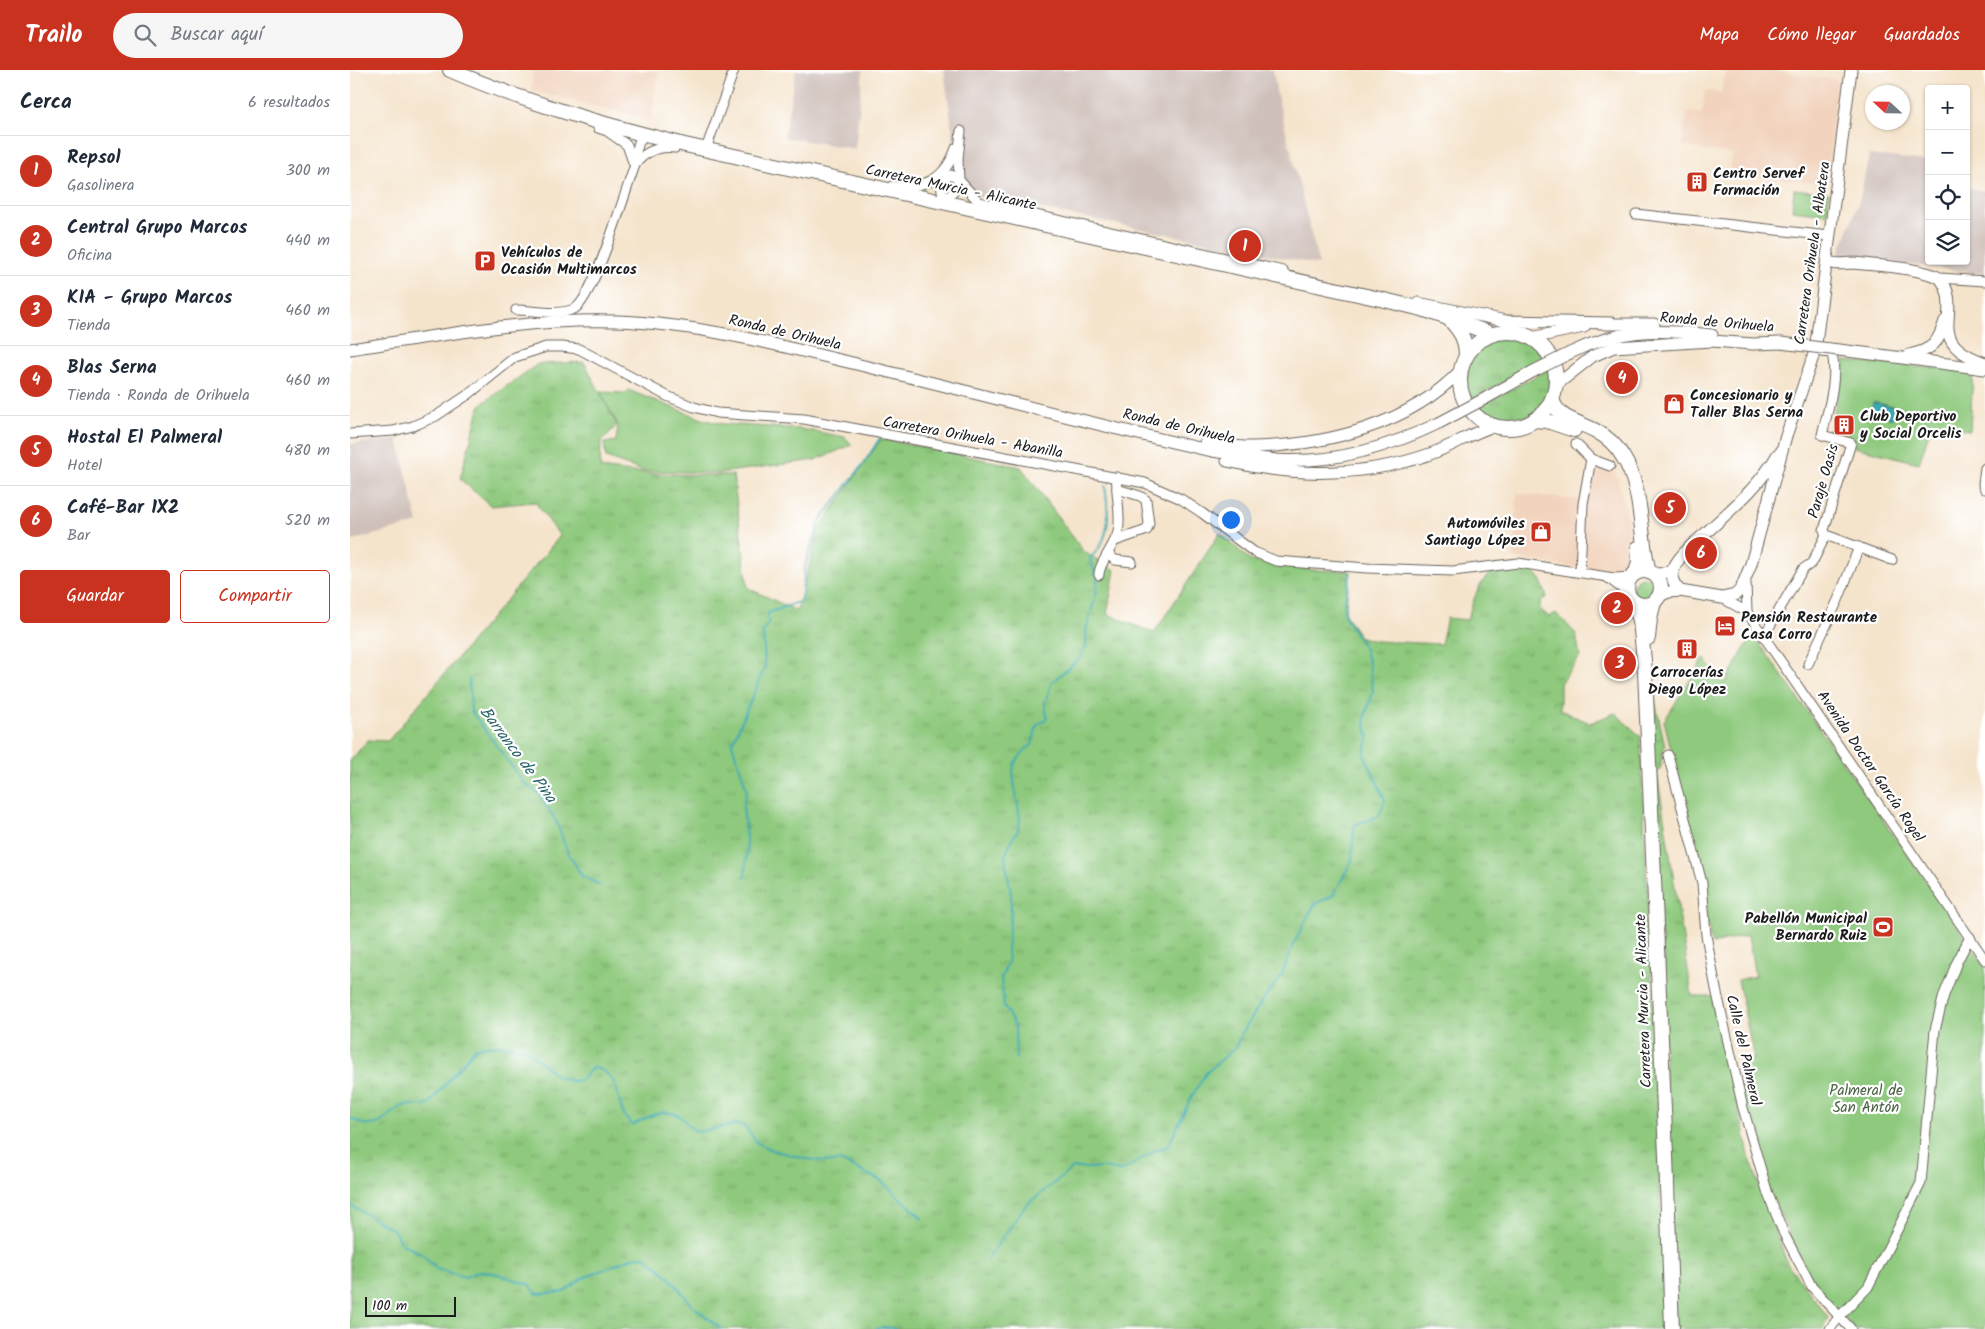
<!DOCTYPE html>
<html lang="es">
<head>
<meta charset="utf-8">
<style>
  body { margin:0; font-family:Kalam,sans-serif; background:#f6f6f7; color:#1f2937 }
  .controls { position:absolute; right:15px; top:15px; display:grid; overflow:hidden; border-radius:5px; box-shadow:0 1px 4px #0004 }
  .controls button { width:45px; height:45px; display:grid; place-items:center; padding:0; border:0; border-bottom:1px solid #e0e1e3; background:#fff; color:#1f2937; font:25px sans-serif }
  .compass { position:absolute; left:1515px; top:15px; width:45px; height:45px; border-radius:50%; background:#fff; box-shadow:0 1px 4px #0004; rotate:292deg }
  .scale { position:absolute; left:15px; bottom:12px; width:91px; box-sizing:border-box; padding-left:5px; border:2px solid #1c1c1c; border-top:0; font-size:14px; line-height:18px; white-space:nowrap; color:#1c1c1c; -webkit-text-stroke:4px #fff; paint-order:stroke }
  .you { position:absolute; left:880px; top:449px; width:18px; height:18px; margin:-12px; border:4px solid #fff; border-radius:50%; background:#1a73e8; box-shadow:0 0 0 8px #1a73e833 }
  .badge { display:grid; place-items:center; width:32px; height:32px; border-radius:50%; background:#c8321e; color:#fff; font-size:16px; font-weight:700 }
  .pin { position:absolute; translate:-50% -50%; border:2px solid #fff; box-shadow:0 1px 5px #0006 }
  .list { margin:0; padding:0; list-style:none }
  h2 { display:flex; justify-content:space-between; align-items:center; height:65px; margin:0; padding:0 20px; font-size:21px }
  h2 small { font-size:16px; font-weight:400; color:#747a83 }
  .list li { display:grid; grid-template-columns:32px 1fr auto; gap:15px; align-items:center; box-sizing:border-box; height:70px; padding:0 20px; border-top:1px solid #e0e1e3 }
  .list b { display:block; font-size:19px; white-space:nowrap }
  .list p { margin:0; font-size:16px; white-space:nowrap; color:#747a83 }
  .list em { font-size:16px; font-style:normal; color:#747a83 }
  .actions { display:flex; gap:10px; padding:15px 20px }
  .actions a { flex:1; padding:11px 0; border:1px solid #c8321e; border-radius:5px; text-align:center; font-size:18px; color:#c8321e }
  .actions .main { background:#c8321e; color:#fff }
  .icon { flex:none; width:28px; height:28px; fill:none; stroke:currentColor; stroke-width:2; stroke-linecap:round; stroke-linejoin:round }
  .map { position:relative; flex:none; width:1635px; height:1259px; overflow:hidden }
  header { display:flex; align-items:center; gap:30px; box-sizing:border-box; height:70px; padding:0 25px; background:#c8321e; color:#fff }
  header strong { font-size:24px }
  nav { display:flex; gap:28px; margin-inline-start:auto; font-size:18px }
  .search { width:350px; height:45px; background:#f6f6f7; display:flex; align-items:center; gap:12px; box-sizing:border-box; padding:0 18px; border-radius:28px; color:#747a83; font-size:19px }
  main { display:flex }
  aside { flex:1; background:#fff }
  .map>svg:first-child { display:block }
</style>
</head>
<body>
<header>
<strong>Trailo</strong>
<div class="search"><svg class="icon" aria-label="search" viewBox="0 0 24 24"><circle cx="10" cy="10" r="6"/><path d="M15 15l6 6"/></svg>Buscar aquí</div>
<nav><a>Mapa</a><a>Cómo llegar</a><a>Guardados</a></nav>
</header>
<main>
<aside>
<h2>Cerca<small>6 resultados</small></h2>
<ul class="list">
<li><span class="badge">1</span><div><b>Repsol</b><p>Gasolinera</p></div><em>300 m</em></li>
<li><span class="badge">2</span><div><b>Central Grupo Marcos</b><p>Oficina</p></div><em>440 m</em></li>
<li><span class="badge">3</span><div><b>KIA - Grupo Marcos</b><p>Tienda</p></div><em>460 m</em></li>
<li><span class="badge">4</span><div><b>Blas Serna</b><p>Tienda · Ronda de Orihuela</p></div><em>460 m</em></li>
<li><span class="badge">5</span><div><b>Hostal El Palmeral</b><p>Hotel</p></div><em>480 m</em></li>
<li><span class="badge">6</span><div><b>Café-Bar 1X2</b><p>Bar</p></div><em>520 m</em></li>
</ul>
<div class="actions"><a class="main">Guardar</a><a>Compartir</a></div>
</aside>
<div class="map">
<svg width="1635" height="1259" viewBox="0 0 1635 1259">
  <defs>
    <pattern id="grass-tufts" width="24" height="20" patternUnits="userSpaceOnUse" patternTransform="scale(1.25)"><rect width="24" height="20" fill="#8ec97d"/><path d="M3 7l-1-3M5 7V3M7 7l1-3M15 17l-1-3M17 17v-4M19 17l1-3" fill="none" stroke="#7aac6b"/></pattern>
  </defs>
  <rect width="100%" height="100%" fill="#fff"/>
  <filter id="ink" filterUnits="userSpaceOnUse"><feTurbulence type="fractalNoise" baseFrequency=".02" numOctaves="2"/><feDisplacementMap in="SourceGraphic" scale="10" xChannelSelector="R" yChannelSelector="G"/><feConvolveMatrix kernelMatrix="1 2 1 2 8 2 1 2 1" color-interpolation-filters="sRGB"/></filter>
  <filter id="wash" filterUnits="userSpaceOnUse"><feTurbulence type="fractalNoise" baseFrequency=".0096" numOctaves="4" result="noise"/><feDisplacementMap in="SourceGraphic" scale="20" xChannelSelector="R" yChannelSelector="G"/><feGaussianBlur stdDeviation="1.12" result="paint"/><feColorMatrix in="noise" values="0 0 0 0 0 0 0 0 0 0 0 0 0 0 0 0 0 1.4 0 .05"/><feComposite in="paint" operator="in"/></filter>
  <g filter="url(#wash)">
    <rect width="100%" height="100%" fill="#f5e4cc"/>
    <g fill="#f2d4be">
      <path d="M 184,0 L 309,0 L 301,50 L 181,20 Z"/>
      <path d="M 1376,0 L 1416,0 L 1487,10 L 1478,114 L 1379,104 L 1382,84 L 1331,76 L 1337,42 L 1352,43 L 1355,21 L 1371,22 Z"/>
      <path d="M 1242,392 L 1265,401 L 1277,443 L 1281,493 L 1272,500 L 1257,503 L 1163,488 L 1167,423 L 1229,430 Z"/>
    </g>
    <g fill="#cfc0ba">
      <path d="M 446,0 L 513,0 L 505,79 L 434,67 Z"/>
      <path d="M 594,0 L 923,0 L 926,21 L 969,195 L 611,123 Z"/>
      <path d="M 1519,85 L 1579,91 L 1579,191 L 1616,191 L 1616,118 L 1635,121 L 1635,204 L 1488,186 L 1509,132 Z"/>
      <path d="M 48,369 L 68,453 L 0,471 L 0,374 Z"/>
    </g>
    <g fill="url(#grass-tufts)" stroke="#55724c">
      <path d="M 1153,267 C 1170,267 1186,273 1195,289 L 1120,330 C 1108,302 1123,274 1153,267 Z"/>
      <path d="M 234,292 L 267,355 L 251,372 L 250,398 C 294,405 338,405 383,405 L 398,518 L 447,541 L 469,459 L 531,369 L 671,397 L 734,482 L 765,500 L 757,544 L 804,563 L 870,463 L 901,491 L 963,500 L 1000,501 L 995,544 L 1010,567 L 1026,571 L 1091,574 L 1097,548 L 1117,550 C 1131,508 1133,494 1182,500 L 1191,511 L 1197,527 L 1190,531 L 1190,539 L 1199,547 L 1206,543 L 1226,564 L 1230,587 L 1210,613 L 1210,640 L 1240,653 L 1265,643 L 1290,666 L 1303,932 L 1315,1259 L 0,1259 L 0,691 L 18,670 L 38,671 L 210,466 L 185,432 L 141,436 L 110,409 L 130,335 L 188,294 Z"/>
      <path d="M 1199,299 C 1208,341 1156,372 1126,338 Z"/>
      <circle cx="1294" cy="518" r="11"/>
      <path d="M 1300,627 L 1304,627 L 1315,675 L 1311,688 L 1311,697 L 1307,703 L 1342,926 L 1365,926 L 1399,1086 L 1437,1193 L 1478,1247 L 1473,1259 L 1325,1259 Z"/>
    </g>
    <g fill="#8ec97d" stroke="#55724c">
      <path d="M 1444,119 L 1479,123 L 1477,144 L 1442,140 Z"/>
      <path d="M 1495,291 L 1623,301 L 1620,360 L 1581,357 L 1569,393 L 1504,377 L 1506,371 L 1479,363 Z"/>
      <path d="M 278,320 L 355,350 L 374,354 L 451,359 L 495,367 L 502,375 L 465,390 L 370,403 L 293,401 L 256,388 L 254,373 L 266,371 L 268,355 L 250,322 L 275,323 Z"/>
      <path d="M 1403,564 L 1635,896 L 1635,1259 L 1505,1259 L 1465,1218 L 1420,1123 L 1393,1030 L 1387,993 L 1404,989 L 1388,910 L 1405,906 L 1398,865 L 1362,874 L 1357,851 L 1355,815 L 1314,651 L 1354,588 L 1374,614 Z"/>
    </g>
    <path fill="#39aab5" stroke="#2a6368" d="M 1523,332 L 1545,337 L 1543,348 L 1521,343 Z"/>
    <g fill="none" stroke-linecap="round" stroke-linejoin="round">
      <g stroke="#39aab5" stroke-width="2">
        <path d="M 745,504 L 740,488 C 762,469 759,442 755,416"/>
        <path d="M 119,608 L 121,641 L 174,713 L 190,725 L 207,753 L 217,781 L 232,806 L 250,815"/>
        <path d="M 395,808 L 397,781 L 393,735 L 397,720 L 382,674 L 415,597 L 413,561 L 418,553 L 418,543 L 451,531 L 455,496 L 470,451 L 514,393 L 530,368"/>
        <path d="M 666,989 L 665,956 L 654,936 L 651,908 L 658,892 L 657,880 L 661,840 L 661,825 L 655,787 L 661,771 L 668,760 L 670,749 L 663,705 L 664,694 L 675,680 L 682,675 L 687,655 L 697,649 L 695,633 L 702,612 L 730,588 L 736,576 L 736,561 L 747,521 L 747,508"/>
        <path d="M 0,1048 C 6,1051 15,1056 22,1055 C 35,1054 42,1038 56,1035 C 63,1034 70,1037 78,1035 L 126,977 L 147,975 L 175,978 L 208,1007 L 222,1011 L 231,1010 L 243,997 C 279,1007 260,1039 283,1055 C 295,1048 314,1037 329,1046 C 336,1050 339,1058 347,1062 L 388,1054 L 395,1057 L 407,1073 L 425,1081 L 457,1089 L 482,1092 L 488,1091 L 497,1094 L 531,1111 L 567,1143 L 572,1149"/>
        <path d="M 0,1135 L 44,1160 L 49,1171 L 54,1175 L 71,1183 L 87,1199 L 115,1207 L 130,1201 L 148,1204 L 180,1215 L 187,1224 L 214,1222 L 231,1209 L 284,1187 L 295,1186 L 318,1206 L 343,1236 L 371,1259"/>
        <path d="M 636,1191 L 675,1136 L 723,1098 L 754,1098 L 772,1101 L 806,1080 L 818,1076 L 842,1026 L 856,1003 L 885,978 L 891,965 L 912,931 L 931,907 L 943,875 L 964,835 L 983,825 L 989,815 L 1002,790 L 1004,755 L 1029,746 L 1035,730 L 1014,684 L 1019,667 L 1015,654 L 1015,646 L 1023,622 L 1019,595 L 1015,579 L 994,545 L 995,530 L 1001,502"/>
        <path d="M 525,1259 L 534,1257 L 545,1259"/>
      </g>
    </g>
  </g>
  <g filter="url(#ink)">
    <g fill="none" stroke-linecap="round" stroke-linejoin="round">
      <g stroke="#68625a" stroke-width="11">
        <g id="minor">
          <path d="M 248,58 L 257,61 L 277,75 L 283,92"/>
          <path d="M 611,61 L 608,89 L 609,110 L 629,132 L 933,201"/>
          <path d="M 356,79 L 384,0"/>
          <path d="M 283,92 L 289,72 L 296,65"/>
          <path d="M 593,110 L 601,105 L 609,110 L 604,121 L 594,132"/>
          <path d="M 542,116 C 574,119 595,110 606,78"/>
          <path d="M 594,132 L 591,115 L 595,105"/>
          <path d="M 1286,144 L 1479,166"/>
          <path d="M 1590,208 L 1635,211"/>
          <path d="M 166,240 C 183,240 207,246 224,239 C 243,231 276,119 285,95 C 295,81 308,76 325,78"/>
          <path d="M 0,364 L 43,361 L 63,356 L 86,346 L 119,324 L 165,287 L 196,277 L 212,277 L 229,279 L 317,326 L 344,337 L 367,343 L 454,349 L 795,413 L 831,429 L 852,443 L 904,482 L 926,491 L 1017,498 L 1103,501 L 1168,493 L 1264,508 L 1282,507"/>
          <path d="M 1226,374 L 1241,389 L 1260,396"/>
          <path d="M 1635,398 L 1633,414 L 1635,419"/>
          <path d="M 1476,465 L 1542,490"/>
          <path d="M 765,471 L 797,460 L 799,454 L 796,430 L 790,426 L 767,419"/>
          <path d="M 758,484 L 765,490 L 782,492"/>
          <path d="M 1230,502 L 1233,434 L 1241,389"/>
          <path d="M 749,505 C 748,495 765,475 768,462 C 772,444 765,425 767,407"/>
          <path d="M 1258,508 L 1279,524"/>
          <path d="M 1396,512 L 1397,542"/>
          <path d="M 1372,528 L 1397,542 L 1635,890"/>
          <path d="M 1414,566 L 1453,499 L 1462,493 L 1476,465 L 1474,460 L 1501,373 L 1472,365 C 1478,339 1488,309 1482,283 L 1471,282"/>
          <path d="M 1458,594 L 1488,530 L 1509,477"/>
          <path d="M 1318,685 L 1352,813 L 1356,865 L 1366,919 L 1393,1038 L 1418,1124 L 1434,1164 L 1462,1217 L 1501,1259"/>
          <path d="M 1480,1259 L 1489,1247 L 1518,1217 L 1571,1113 L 1585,960 L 1594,925 L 1607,892 L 1620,867"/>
        </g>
      </g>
      <g stroke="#68625a" stroke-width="13">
        <g id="major">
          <path d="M 1477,191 C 1485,196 1494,193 1504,193 C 1528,196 1568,197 1590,208 C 1616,242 1570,270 1635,293"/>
          <path d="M 1068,233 L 1156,251 L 1262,253"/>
          <path d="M 1255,254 L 1304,254"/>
          <path d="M 1181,268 L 1234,257"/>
          <path d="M 0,279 C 89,266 178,248 267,251 C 350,254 431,276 510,295 C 627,323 744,355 862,381 C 883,384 905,388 926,390 C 983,394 1039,377 1089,353"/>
          <path d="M 1220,283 C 1270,258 1308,259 1362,265"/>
          <path d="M 1530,285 L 1635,299"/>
          <path d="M 1559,285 C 1583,280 1588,273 1595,251"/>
          <path d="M 1205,316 L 1243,286 L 1264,277 L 1362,271 L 1403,274 L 1431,273"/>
          <path d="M 1136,328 L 1184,301"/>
          <path d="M 855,373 C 871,374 888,378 904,377 C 977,375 1059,355 1111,300"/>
          <path d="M 877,391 C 946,408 1021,407 1088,381 C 1107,373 1124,362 1144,356"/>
          <path d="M 1304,505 L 1317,502 L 1325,497"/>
          <path d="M 1330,521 C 1323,514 1320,507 1324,497 C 1331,483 1347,471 1358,461 C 1384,437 1411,414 1428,384"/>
          <path d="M 1309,526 L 1319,522 L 1330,521 L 1372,528 L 1385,525 L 1391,519 L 1401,494 L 1436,366 L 1465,281 L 1501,0"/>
        </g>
      </g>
      <g stroke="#68625a" stroke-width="16">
        <g id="highway">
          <path d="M 100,0 C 176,33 255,55 335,75 L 1030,229 L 1072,239 L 1142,264"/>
          <path d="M 1100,250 C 1111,262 1116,270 1116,286"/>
          <circle cx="1158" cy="310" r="48"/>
          <path d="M 1202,329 C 1208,350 1228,351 1246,361 C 1257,367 1267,376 1273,387 C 1294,420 1289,465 1299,502"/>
          <path d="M 1184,350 L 1197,351 L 1224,360"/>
          <circle cx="1294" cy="518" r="17"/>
          <path d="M 1286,503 L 1289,491 L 1288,478"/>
          <path d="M 1283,531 L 1290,550 L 1295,601 L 1316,1085 L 1322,1259"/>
          <path d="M 1298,568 L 1300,548 L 1304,532"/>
        </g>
      </g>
      <use href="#minor" stroke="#fff" stroke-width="9"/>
      <use href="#major" stroke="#fff" stroke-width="11"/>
      <use href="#highway" stroke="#fff" stroke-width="14"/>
      <g stroke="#68625a" stroke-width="13" stroke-linecap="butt">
        <g id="major-bridge">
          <path d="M 1431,273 L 1530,285"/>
          <path d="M 1184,301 L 1220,283"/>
          <path d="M 1089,353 L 1136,328"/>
        </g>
      </g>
      <use href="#major-bridge" stroke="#fff" stroke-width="11"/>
    </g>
  </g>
  <defs>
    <g id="building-square" transform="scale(1.125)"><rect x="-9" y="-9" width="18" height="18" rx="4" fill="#c8321e" stroke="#fff"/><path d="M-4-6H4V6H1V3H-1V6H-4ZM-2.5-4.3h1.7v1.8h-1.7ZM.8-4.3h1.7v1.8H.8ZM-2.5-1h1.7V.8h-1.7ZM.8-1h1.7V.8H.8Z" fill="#fff"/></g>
    <g id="parking-square" transform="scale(1.125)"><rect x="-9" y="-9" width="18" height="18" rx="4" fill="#c8321e" stroke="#fff"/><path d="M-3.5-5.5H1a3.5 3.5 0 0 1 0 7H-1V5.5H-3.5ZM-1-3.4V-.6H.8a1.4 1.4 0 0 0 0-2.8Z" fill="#fff"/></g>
    <g id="shop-square" transform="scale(1.125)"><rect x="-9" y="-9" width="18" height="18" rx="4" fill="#c8321e" stroke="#fff"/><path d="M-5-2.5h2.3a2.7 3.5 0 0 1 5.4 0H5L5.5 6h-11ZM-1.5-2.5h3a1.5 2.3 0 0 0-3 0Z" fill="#fff"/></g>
    <g id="hotel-square" transform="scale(1.125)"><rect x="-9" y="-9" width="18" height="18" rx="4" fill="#c8321e" stroke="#fff"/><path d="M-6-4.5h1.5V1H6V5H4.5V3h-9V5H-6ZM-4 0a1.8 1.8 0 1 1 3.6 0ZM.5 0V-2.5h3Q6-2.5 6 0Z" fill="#fff"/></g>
    <g id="stadium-square" transform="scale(1.125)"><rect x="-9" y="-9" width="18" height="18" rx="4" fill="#c8321e" stroke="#fff"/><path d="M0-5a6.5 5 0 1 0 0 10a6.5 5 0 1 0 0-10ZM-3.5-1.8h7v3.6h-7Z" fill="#fff"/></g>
  </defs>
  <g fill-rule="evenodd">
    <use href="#building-square" x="1347" y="112"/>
    <use href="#parking-square" x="135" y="191"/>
    <use href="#shop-square" x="1324" y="334"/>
    <use href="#building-square" x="1494" y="355"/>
    <use href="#shop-square" x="1191" y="462"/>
    <use href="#hotel-square" x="1375" y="556"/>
    <use href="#building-square" x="1337" y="579"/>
    <use href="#stadium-square" x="1533" y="857"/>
  </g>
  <g text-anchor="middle" stroke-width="4.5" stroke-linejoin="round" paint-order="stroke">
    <g font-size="15" font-weight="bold" fill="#1c1c1c" stroke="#fff" text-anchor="start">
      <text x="1363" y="108">Centro Servef<tspan x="1363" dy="17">Formación</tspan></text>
      <text x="151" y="187">Vehículos de<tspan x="151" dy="17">Ocasión Multimarcos</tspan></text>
      <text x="1340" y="330">Concesionario y<tspan x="1340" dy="17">Taller Blas Serna</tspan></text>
      <text x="1510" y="351">Club Deportivo<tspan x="1510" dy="17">y Social Orcelis</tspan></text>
      <text x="1175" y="458" text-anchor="end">Automóviles<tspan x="1175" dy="17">Santiago López</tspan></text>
      <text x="1391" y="552">Pensión Restaurante<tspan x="1391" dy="17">Casa Corro</tspan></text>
      <text x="1337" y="607" text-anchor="middle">Carrocerías<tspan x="1337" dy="17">Diego López</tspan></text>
      <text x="1517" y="853" text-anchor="end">Pabellón Municipal<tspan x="1517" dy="17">Bernardo Ruiz</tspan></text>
    </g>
    <g font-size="15" fill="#1c1c1c" stroke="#fff">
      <text transform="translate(601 117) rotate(12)" y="5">Carretera Murcia - Alicante</text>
      <text transform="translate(1462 183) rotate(-82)" y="5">Carretera Orihuela - Albatera</text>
      <text transform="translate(1367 252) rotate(5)" y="5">Ronda de Orihuela</text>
      <text transform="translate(435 262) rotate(13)" y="5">Ronda de Orihuela</text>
      <text transform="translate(829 356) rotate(13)" y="5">Ronda de Orihuela</text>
      <text transform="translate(623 367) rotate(10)" y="5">Carretera Orihuela - Abanilla</text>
      <text transform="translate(1473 411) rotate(-74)" y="5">Paraje Oasis</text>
      <text transform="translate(1521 696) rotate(56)" y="5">Avenida Doctor García Rogel</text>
      <text transform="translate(1293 931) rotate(-92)" y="5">Carretera Murcia - Alicante</text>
      <text transform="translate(1394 980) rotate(77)" y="5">Calle del Palmeral</text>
    </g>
    <g font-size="15" fill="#4a6143" stroke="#fff">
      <text x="1516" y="1025">Palmeral de<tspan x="1516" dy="17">San Antón</tspan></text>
    </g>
    <g font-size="16" font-style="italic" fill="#2a6368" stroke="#fff">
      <text transform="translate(169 684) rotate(53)" y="6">Barranco de Pina</text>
    </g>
  </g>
</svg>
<div class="controls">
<button>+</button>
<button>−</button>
<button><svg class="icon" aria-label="locate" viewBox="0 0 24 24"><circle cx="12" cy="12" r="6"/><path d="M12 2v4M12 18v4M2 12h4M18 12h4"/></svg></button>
<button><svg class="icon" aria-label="layers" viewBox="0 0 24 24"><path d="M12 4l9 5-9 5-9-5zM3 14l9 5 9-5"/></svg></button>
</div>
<svg class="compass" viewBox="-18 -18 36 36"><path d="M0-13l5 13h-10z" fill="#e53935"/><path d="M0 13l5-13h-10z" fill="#747a83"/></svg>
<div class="scale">100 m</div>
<div class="you"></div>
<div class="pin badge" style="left:895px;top:176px">1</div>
<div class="pin badge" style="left:1267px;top:538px">2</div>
<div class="pin badge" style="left:1270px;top:593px">3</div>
<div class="pin badge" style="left:1272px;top:308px">4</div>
<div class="pin badge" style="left:1320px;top:438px">5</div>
<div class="pin badge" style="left:1351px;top:483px">6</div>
</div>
</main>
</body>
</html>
